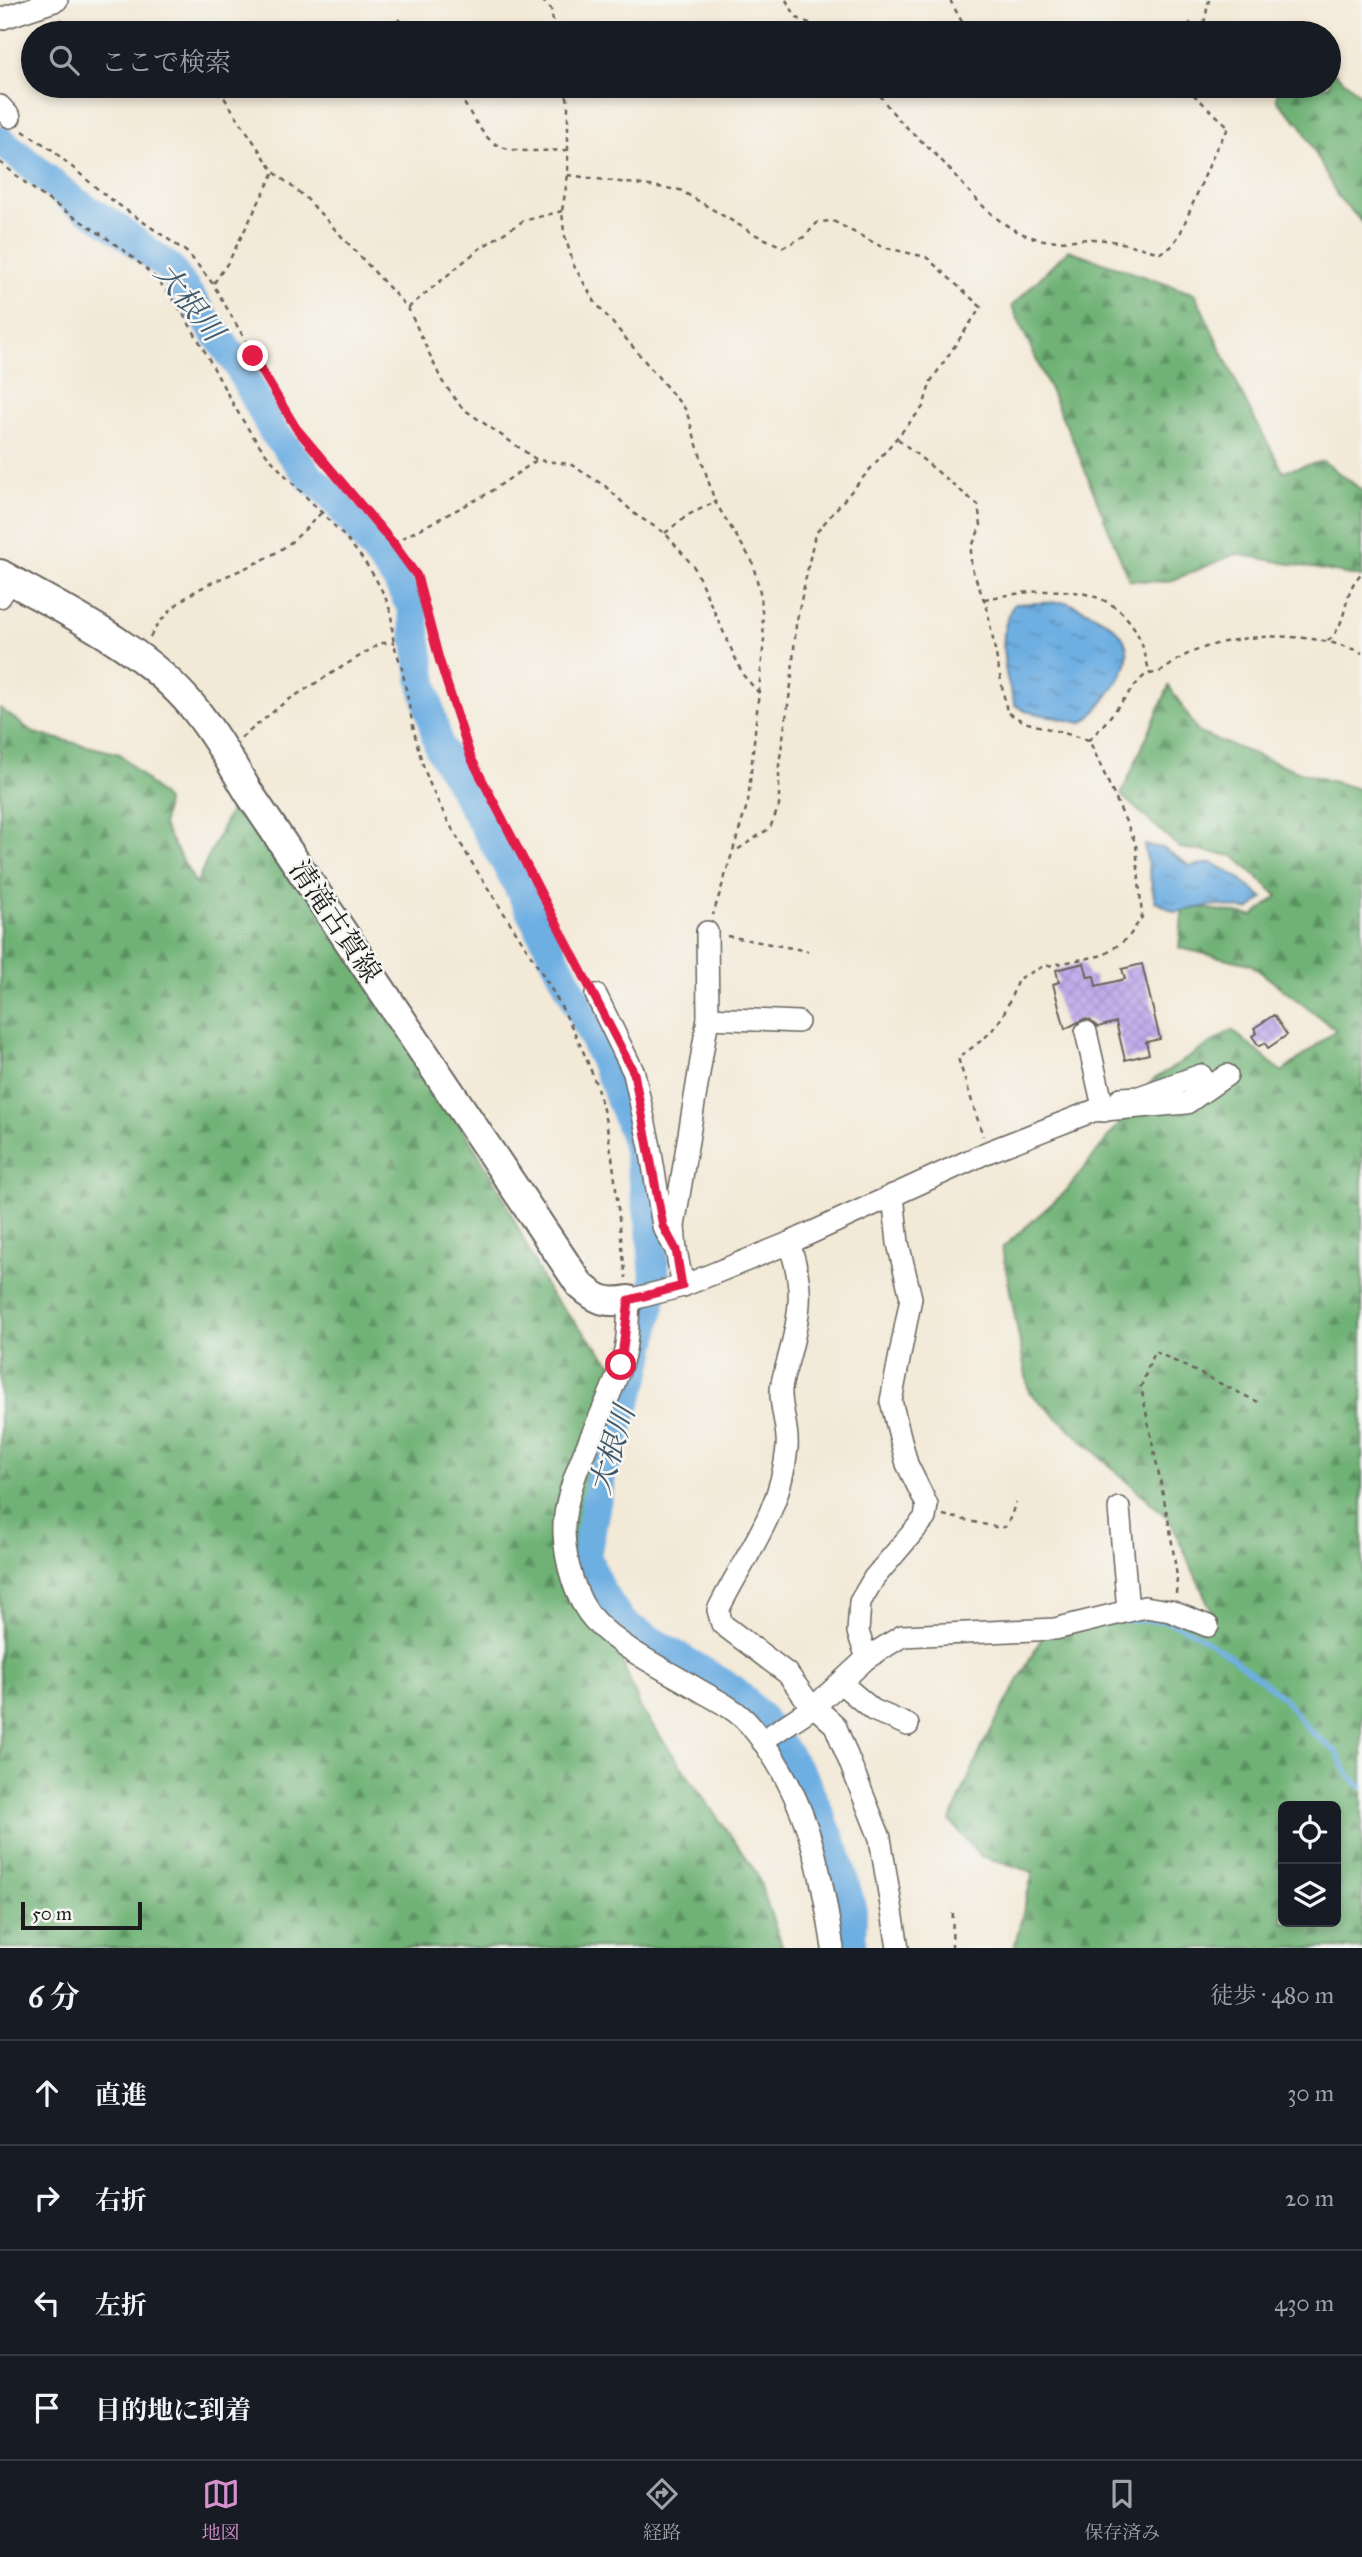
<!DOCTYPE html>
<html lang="ja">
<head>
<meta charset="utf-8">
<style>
  body { margin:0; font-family:"IM FELL Great Primer","Noto Serif JP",serif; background:#20242c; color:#f1f3f6 }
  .controls { position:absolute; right:21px; bottom:21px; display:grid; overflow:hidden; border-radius:10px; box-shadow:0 4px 10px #0003 }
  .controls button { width:63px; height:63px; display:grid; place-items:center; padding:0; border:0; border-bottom:2px solid #363941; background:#171b24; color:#f1f3f6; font:35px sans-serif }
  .scale { position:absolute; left:21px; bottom:18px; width:121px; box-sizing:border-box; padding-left:7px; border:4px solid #1c1c1c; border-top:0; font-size:19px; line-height:24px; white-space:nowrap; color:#1c1c1c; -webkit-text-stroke:5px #f6f6f2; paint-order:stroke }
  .stop { position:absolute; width:21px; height:21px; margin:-16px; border:5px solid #e11d48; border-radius:50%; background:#fff }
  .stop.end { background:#e11d48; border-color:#fff; box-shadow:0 2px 7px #0008 }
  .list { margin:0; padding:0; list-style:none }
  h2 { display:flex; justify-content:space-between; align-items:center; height:91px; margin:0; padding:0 28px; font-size:30px }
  h2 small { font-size:23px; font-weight:400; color:#9ea1a6 }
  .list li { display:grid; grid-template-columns:46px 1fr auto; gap:21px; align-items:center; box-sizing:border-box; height:105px; padding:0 28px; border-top:2px solid #363941 }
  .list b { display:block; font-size:26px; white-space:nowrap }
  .list em { font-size:23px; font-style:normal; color:#9ea1a6 }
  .icon { flex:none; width:38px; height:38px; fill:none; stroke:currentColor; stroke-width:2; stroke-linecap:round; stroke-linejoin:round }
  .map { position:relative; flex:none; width:1362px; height:1948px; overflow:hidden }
  .search { position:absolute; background:#171b24; box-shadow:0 4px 10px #0003; left:21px; right:21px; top:21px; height:77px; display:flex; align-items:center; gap:18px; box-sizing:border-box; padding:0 24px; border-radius:38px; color:#9ea1a6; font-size:26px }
  .sheet { height:511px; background:#171b24 }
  nav { display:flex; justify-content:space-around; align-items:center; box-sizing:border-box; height:98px; border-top:2px solid #363941; background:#171b24; font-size:19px; color:#9ea1a6 }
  nav a { display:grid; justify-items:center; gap:4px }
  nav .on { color:#d690ce }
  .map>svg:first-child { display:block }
</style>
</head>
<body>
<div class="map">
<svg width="1362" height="1948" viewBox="0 0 1362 1948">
  <defs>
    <pattern id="forest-firs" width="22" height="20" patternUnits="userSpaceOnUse" patternTransform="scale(1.75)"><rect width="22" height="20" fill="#6fb276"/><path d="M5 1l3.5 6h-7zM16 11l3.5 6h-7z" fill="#5a9060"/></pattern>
    <pattern id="water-ripples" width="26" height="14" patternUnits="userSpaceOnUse" patternTransform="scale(1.75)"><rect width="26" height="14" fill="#6eafe2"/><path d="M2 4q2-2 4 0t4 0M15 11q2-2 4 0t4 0" fill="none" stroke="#5a8eb6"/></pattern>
    <pattern id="building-cross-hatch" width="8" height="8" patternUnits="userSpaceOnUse" patternTransform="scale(1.75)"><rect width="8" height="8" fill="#bea8ea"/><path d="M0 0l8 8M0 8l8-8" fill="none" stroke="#a390c8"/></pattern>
  </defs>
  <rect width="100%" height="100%" fill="#f6f6f2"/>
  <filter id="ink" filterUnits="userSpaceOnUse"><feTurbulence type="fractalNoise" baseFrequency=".0143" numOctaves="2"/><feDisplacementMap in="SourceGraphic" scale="14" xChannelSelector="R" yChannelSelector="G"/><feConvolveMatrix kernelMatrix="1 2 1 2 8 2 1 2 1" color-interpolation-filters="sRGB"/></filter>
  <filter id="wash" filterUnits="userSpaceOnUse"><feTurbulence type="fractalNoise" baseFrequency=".00686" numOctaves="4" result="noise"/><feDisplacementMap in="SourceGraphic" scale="28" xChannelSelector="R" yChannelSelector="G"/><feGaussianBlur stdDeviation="1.57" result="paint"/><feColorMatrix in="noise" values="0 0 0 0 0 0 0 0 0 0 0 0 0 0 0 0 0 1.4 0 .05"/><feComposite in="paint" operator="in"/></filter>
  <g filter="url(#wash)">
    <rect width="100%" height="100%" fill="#f3e9d7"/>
    <g fill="url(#forest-firs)" stroke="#466749" stroke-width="2" fill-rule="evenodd">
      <path d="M 1329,68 L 1362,96 L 1362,222 L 1338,197 L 1301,125 L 1277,101 L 1277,86 L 1329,86 Z"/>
      <path d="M 1068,250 L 1195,294 L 1248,407 L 1283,471 L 1323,461 L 1362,490 L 1362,577 L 1236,554 L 1168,582 L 1129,580 L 1074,443 L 1012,306 Z"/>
      <path d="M 1169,686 L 1199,733 L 1303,773 L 1362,790 L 1362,1948 L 1014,1948 L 1033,1872 L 980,1856 L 950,1821 L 984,1743 L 1051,1621 L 1212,1612 L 1170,1520 L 1029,1392 L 1002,1248 L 1066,1191 L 1153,1080 L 1232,1030 L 1282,1072 L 1336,1030 L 1250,964 L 1179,948 L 1183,905 L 1253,916 L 1278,896 L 1234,856 L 1180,848 L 1121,795 ZM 1283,1806 L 1336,1806 L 1336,1922 L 1283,1922 Z"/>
      <path d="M 0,708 L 34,733 L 120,754 L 166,800 L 163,826 L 196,884 L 245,778 L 497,1184 L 549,1293 L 625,1379 L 574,1541 L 641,1709 L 756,1872 L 783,1948 L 0,1948 Z"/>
    </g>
    <g fill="url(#water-ripples)" stroke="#45667f" stroke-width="2">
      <path d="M 1066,602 C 1111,620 1151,640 1111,691 C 1102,703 1094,716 1081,723 L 1025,711 L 1015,705 C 1004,675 996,632 1014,604 Z"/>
      <path d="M 1144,845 L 1163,848 L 1190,866 L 1213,863 L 1239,878 L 1263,898 L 1249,910 L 1215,905 L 1175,912 L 1155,901 Z"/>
    </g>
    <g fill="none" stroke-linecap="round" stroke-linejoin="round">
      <path stroke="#6eafe2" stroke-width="5" d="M 1126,1621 L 1165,1621 L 1191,1631 L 1226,1653 L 1283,1697 L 1308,1729 L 1337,1753 L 1349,1776 L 1362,1787"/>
      <path stroke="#6eafe2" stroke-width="30" d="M 0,140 L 74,201 L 113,225 L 170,268 L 238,365 L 273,431 L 311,478 L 331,495 L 396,578 L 412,608 L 423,683 L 439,747 L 512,874 L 573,994 L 614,1082 L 636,1140 L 651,1226 L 655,1281 L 637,1371 L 601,1476 L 586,1556 L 600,1590 L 622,1623 L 734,1690 L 762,1719 L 805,1781 L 836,1852 L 852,1911 L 851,1948"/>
    </g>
    <g id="blocks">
      <g fill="url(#building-cross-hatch)">
        <path d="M 1084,963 L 1088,977 L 1094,976 L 1096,986 L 1125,979 L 1122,969 L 1142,964 L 1160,1039 L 1146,1042 L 1149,1054 L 1125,1060 L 1116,1022 L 1098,1027 L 1090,1020 L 1084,1019 L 1065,1029 L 1053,984 L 1059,982 L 1056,970 Z"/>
        <path d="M 1274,1015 L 1287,1035 L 1268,1048 L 1265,1043 L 1259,1046 L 1252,1036 L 1257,1033 L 1254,1028 Z"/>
      </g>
    </g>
  </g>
  <g filter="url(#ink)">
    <use href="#blocks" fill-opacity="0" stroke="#67645d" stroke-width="2"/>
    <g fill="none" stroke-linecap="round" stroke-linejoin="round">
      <g stroke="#67645d" stroke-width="24">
        <g id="minor">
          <path d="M 0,19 L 57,0"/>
          <path d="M 0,106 L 10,117"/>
          <path d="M 0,597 L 11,580"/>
          <path d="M 596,995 L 634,1073 L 650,1147 L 663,1226 L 676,1250 L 683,1286"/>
          <path d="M 708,1018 L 798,1022"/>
          <path d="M 1086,1032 L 1104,1111"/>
          <path d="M 1121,1098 L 1139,1097 L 1201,1075"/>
          <path d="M 789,1243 C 804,1286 801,1310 790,1353 C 787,1365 782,1378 781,1390 C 780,1409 789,1429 787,1448 C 780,1515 746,1553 718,1610 L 722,1624 L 788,1674 L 806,1699 L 835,1725 L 880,1838 L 898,1948"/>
          <path d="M 676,1250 L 674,1226 L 708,1018 L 707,932"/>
          <path d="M 1119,1508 L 1128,1610"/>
          <path d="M 867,1658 L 858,1632 L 860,1602 L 874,1578 L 925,1518 L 927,1505 L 907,1464 L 891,1401 L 911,1298 L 898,1243 L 893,1195"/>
          <path d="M 842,1684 L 873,1710 L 908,1725"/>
          <path d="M 762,1741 L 815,1706 L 867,1658 L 902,1636 L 1055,1629 L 1145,1607 L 1170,1611 L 1208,1626"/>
          <path d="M 833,1948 C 820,1864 806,1791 749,1724 C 737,1710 717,1700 701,1691 C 668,1671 621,1649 595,1621 C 575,1600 565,1561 564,1532 C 562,1485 604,1415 620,1368 C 628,1347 628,1323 629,1300 L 683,1286 L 789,1243 L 988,1152 L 1093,1111 L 1187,1103 L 1227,1075"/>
        </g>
      </g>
      <g stroke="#67645d" stroke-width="32">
        <path id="major" d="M 0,574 C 68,613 142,646 193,707 C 215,734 231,763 249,793 L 580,1285 C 597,1300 606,1304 629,1300"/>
      </g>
      <g stroke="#67645d" stroke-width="2.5" stroke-dasharray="5 5" stroke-linecap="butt">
        <path d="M 542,0 L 551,9 L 555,33"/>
        <path d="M 786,0 L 797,18 L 834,33"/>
        <path d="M 950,0 L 968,33"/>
        <path d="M 61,19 L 71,33"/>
        <path d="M 349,33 L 399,20 L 418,33"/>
        <path d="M 1188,33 L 1190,22"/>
        <path d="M 1202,33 L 1209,0"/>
        <path d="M 197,86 L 223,96 L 274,172 L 306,198 L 408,308 L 442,381 L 462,408 L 537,460 L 570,464 L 605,486 L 636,515 L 665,533 L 694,567 L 743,675 L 759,693"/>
        <path d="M 454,86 C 494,153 488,153 568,150"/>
        <path d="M 565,86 L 568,103 L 568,175 L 562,211 L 564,233 L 574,266 L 595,302 L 686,410 L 715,502 L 752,561 L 761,596 L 764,640 L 748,802 L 713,915"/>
        <path d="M 875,86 C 892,119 917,135 942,161 C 971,192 995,229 1039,239 C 1057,243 1075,239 1093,239 C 1116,240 1138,247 1160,253 L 1171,247 L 1180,234 L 1216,149 L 1229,127 L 1184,86"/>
        <path d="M 224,95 L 230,86"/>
        <path d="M 23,131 L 51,149 L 106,196 L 188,253 L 213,284 L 296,428 L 393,543 L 417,576 L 439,659 L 471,757 L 588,980"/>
        <path d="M 0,162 C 16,175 31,188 47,199 C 91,229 140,254 172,298 C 207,346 227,404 264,451 C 303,500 356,536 383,593 C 395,617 390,621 394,644 C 396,652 400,661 402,669 C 411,712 415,751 433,791 C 478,888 551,968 590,1068 C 616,1134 616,1209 626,1278"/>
        <path d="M 568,175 L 680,190 L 754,234 L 783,247 L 804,237 L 818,222 L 833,221 L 882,247 L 926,257 L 981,307 L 931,381 L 923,407 L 815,534 L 796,625 L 791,685 L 779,764 L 779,806 L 770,828 L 734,852"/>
        <path d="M 214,283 L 229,261 L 274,172"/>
        <path d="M 408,308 L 479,249 L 523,221 L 562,211"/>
        <path d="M 898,439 L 978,505 L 981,525 L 971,549 L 971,566 L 987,608 L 1007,712 L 1024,722 L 1089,740 L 1136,844 L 1142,917 L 1128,938 L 1104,955 L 1042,967 L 1018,979 C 1001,1025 998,1029 958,1058 L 983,1136"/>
        <path d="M 665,533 L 688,515 L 715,502"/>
        <path d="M 393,543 L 487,494 L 537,460"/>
        <path d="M 984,599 C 1041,589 1115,576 1141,642 C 1145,652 1147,664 1150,674"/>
        <path d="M 150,637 C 181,583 228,581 277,552 C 295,541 308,526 322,512"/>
        <path d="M 1328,641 C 1351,620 1340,594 1362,573"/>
        <path d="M 241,738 L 285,702 L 381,643 L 394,643"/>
        <path d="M 1089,740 C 1109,721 1123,698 1142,678 C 1147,673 1155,674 1161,671 C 1169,667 1176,660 1184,656 C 1234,631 1311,630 1362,653"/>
        <path d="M 727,936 L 808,951"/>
        <path d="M 943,1515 L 1000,1528 L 1007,1526 L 1016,1502"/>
        <path d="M 1176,1594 L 1177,1577 L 1170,1529 L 1141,1387 L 1154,1351 L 1258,1402"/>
        <path d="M 952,1948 L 953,1909"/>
      </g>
      <use href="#minor" stroke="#fff" stroke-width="21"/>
      <use href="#major" stroke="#fff" stroke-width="28"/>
    </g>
  </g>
  <g fill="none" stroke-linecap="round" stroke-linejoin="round" filter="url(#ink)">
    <path stroke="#e11d48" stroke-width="9" d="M 253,356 L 296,428 L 393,543 L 417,576 L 439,659 L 471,758 L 634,1073 L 663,1226 L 676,1250 L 682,1286 L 629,1300 L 621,1365"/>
  </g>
  <g text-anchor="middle" stroke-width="5" stroke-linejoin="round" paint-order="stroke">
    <g font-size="28" fill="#1c1c1c" stroke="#f6f6f2">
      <text transform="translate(336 921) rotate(56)" y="10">清滝古賀線</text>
    </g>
    <g font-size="30" font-style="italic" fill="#3d576b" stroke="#f6f6f2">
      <text transform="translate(189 302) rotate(51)" y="10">大根川</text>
      <text transform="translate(612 1450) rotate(-73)" y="10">大根川</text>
    </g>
  </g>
</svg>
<div class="controls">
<button><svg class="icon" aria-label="locate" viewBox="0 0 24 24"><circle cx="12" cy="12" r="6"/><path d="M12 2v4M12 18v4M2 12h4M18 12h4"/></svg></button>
<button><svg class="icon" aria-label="layers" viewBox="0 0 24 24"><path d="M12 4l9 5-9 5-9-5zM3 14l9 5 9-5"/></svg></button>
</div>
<div class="scale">50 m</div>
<div class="stop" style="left:621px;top:1365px"></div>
<div class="stop end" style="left:253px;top:356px"></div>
<div class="search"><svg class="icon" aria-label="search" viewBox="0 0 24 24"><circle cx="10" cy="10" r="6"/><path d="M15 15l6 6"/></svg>ここで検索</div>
</div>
<section class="sheet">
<h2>6 分<small>徒歩 · 480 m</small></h2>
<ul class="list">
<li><svg class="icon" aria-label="ahead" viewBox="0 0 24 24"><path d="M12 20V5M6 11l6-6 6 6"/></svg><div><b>直進</b></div><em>30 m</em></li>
<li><svg class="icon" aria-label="right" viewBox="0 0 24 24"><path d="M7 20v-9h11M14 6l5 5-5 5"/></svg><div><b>右折</b></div><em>20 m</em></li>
<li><svg class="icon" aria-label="left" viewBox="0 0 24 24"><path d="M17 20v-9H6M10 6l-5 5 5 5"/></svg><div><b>左折</b></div><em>430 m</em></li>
<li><svg class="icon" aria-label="arrive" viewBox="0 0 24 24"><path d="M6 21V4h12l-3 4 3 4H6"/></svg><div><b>目的地に到着</b></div></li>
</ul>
</section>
<nav>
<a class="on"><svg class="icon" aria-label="map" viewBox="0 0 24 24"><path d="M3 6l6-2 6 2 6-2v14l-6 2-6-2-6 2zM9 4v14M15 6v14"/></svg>地図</a>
<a><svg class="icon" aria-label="directions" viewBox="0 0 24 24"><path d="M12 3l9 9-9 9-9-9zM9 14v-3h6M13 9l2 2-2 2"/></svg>経路</a>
<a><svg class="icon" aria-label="saved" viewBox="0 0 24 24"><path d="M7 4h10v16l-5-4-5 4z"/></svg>保存済み</a>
</nav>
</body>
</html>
